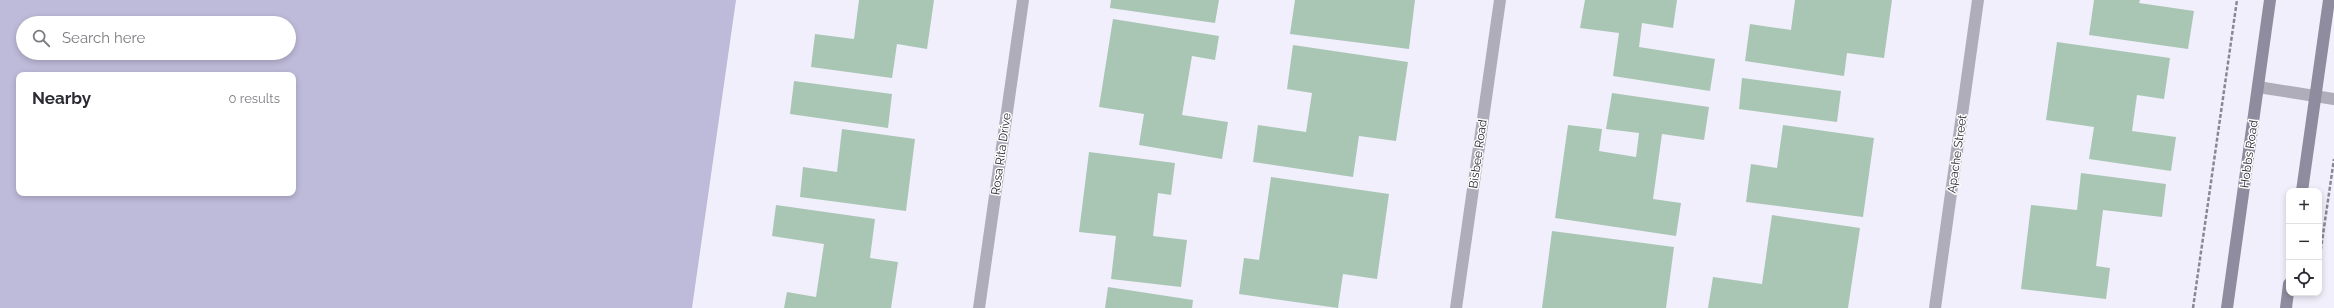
<!DOCTYPE html>
<html lang="en">
<head>
<meta charset="utf-8">
<style>
  body { margin:0; font-family:Raleway,sans-serif; background:#f2f2f3; color:#2b2b33 }
  .controls { position:absolute; right:12px; bottom:12px; display:grid; overflow:hidden; border-radius:8px; box-shadow:0 2px 6px #0003 }
  .controls button { width:36px; height:36px; display:grid; place-items:center; padding:0; border:0; border-bottom:1px solid #e1e1e2; background:#fff; color:#2b2b33; font:20px sans-serif }
  .list { margin:0; padding:0; list-style:none }
  h2 { display:flex; justify-content:space-between; align-items:center; height:52px; margin:0; padding:0 16px; font-size:17px }
  h2 small { font-size:13px; font-weight:400; color:#7c7c81 }
  .icon { flex:none; width:22px; height:22px; fill:none; stroke:currentColor; stroke-width:2; stroke-linecap:round; stroke-linejoin:round }
  .map { position:relative; flex:none; width:2334px; height:308px; overflow:hidden }
  .search { position:absolute; background:#fff; box-shadow:0 2px 6px #0003; left:16px; top:16px; width:280px; height:44px; display:flex; align-items:center; gap:10px; box-sizing:border-box; padding:0 14px; border-radius:22px; color:#7c7c81; font-size:15px }
  .panel { position:absolute; background:#fff; box-shadow:0 2px 6px #0003; left:16px; top:72px; width:280px; height:124px; border-radius:8px }
  .map>svg:first-child { display:block }
</style>
</head>
<body>
<div class="map">
<svg width="2334" height="308" viewBox="0 0 2334 308">
  <rect width="100%" height="100%" fill="#f1effb"/>
  <path fill="#bebad9" fill-rule="evenodd" d="M 0,0 L 736,0 L 692,308 L 0,308 ZM 23,23 L 289,23 L 289,53 L 23,53 ZM 19,75 L 293,75 L 293,193 L 19,193 Z"/>
  <g fill="#a9c6b5">
    <path d="M 859,0 L 934,0 L 927,49 L 897,44 L 892,78 L 811,67 L 815,34 L 854,39 Z"/>
    <path d="M 1111,0 L 1219,0 L 1215,23 L 1110,8 Z"/>
    <path d="M 1295,0 L 1415,0 L 1409,49 L 1290,34 Z"/>
    <path d="M 1585,0 L 1677,0 L 1673,28 L 1642,23 L 1639,47 L 1715,59 L 1710,91 L 1613,76 L 1619,33 L 1580,28 Z"/>
    <path d="M 1795,0 L 1892,0 L 1884,58 L 1847,53 L 1844,76 L 1745,61 L 1750,24 L 1791,30 Z"/>
    <path d="M 2094,0 L 2140,0 L 2139,3 L 2194,11 L 2188,49 L 2089,35 Z"/>
    <path d="M 1113,19 L 1219,36 L 1215,60 L 1192,56 L 1182,115 L 1228,122 L 1222,159 L 1139,145 L 1144,114 L 1099,107 Z"/>
    <path d="M 2057,42 L 2170,58 L 2164,99 L 2137,95 L 2132,131 L 2176,137 L 2171,171 L 2089,159 L 2094,127 L 2046,120 Z"/>
    <path d="M 1293,45 L 1408,62 L 1396,141 L 1359,136 L 1353,177 L 1253,162 L 1258,125 L 1306,132 L 1312,93 L 1287,89 Z"/>
    <path d="M 1742,78 L 1841,91 L 1837,122 L 1739,109 Z"/>
    <path d="M 794,81 L 892,94 L 888,128 L 790,114 Z"/>
    <path d="M 1612,93 L 1709,107 L 1704,140 L 1662,134 L 1653,199 L 1681,203 L 1676,236 L 1555,218 L 1568,125 L 1602,129 L 1599,151 L 1636,157 L 1639,133 L 1606,129 Z"/>
    <path d="M 1783,125 L 1874,138 L 1863,217 L 1746,202 L 1751,164 L 1777,168 Z"/>
    <path d="M 842,129 L 915,139 L 906,211 L 800,197 L 803,167 L 837,172 Z"/>
    <path d="M 1089,152 L 1175,163 L 1171,195 L 1158,193 L 1153,236 L 1187,240 L 1181,287 L 1111,279 L 1116,236 L 1079,232 Z"/>
    <path d="M 2081,173 L 2166,184 L 2162,217 L 2103,210 L 2096,266 L 2110,268 L 2106,299 L 2021,289 L 2031,205 L 2077,210 Z"/>
    <path d="M 1271,177 L 1389,194 L 1377,279 L 1343,274 L 1338,308 L 1239,294 L 1244,258 L 1259,260 Z"/>
    <path d="M 776,205 L 875,219 L 870,258 L 898,262 L 891,308 L 784,308 L 787,292 L 816,297 L 824,244 L 772,236 Z"/>
    <path d="M 1772,215 L 1860,228 L 1848,308 L 1708,308 L 1713,277 L 1762,284 Z"/>
    <path d="M 1552,231 L 1674,247 L 1666,308 L 1542,308 Z"/>
    <path d="M 1108,287 L 1193,300 L 1192,308 L 1105,308 Z"/>
  </g>
  <g fill="none" stroke-linecap="round" stroke-linejoin="round">
    <g stroke="#898793" stroke-width="2.5" stroke-dasharray="4 2" stroke-linecap="butt">
      <path d="M 2319,262 L 2334,159"/>
      <path d="M 2193,308 L 2237,0"/>
    </g>
    <g stroke="#aeadb9" stroke-width="12">
      <path d="M 2258,87 L 2334,99"/>
      <path d="M 979,308 L 1023,0"/>
      <path d="M 1456,308 L 1500,0"/>
      <path d="M 1935,308 L 1978,0"/>
    </g>
    <g stroke="#8e8c9e" stroke-width="12">
      <path d="M 2302,191 L 2329,0"/>
      <path d="M 2227,308 L 2270,0"/>
      <path d="M 2286,308 L 2289,284"/>
    </g>
  </g>
  <g text-anchor="middle" stroke-width="3" stroke-linejoin="round" paint-order="stroke">
    <g font-size="12" fill="#2a2833" stroke="#fff">
      <text transform="translate(1001 154) rotate(-82)" y="4">Rosa Rita Drive</text>
      <text transform="translate(1478 154) rotate(-82)" y="4">Bisbee Road</text>
      <text transform="translate(1957 154) rotate(-82)" y="4">Apache Street</text>
      <text transform="translate(2249 154) rotate(-82)" y="4">Hobbs Road</text>
    </g>
  </g>
</svg>
<div class="controls">
<button>+</button>
<button>−</button>
<button><svg class="icon" aria-label="locate" viewBox="0 0 24 24"><circle cx="12" cy="12" r="6"/><path d="M12 2v4M12 18v4M2 12h4M18 12h4"/></svg></button>
</div>
<div class="search"><svg class="icon" aria-label="search" viewBox="0 0 24 24"><circle cx="10" cy="10" r="6"/><path d="M15 15l6 6"/></svg>Search here</div>
<section class="panel">
<h2>Nearby<small>0 results</small></h2>
<ul class="list">
</ul>
</section>
</div>
</body>
</html>
